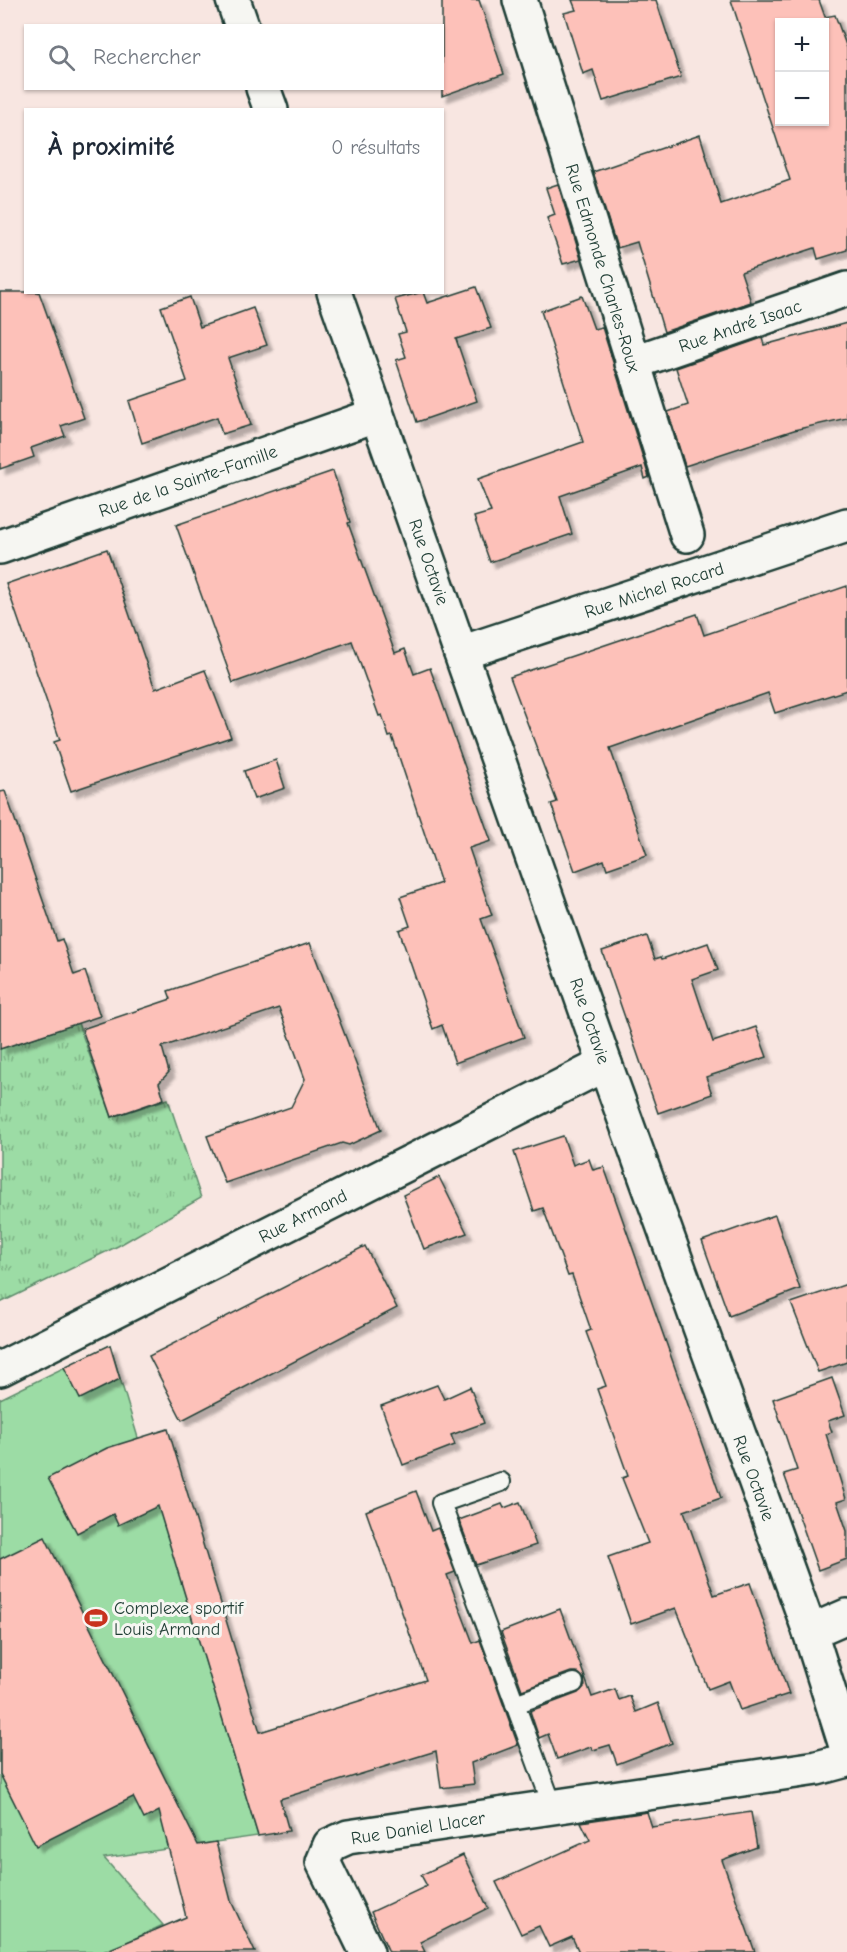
<!DOCTYPE html>
<html lang="fr">
<head>
<meta charset="utf-8">
<style>
  body { margin:0; font-family:"Comic Neue",sans-serif; background:#f2f2f3; color:#1f2937 }
  .controls { position:absolute; right:18px; top:18px; display:grid; overflow:hidden; border-radius:0px; box-shadow:0 2px 4px #0004 }
  .controls button { width:54px; height:54px; display:grid; place-items:center; padding:0; border:0; border-bottom:2px solid #e0e1e3; background:#fff; color:#1f2937; font:30px sans-serif }
  .list { margin:0; padding:0; list-style:none }
  h2 { display:flex; justify-content:space-between; align-items:center; height:78px; margin:0; padding:0 24px; font-size:26px }
  h2 small { font-size:20px; font-weight:400; color:#747a83 }
  .icon { flex:none; width:33px; height:33px; fill:none; stroke:currentColor; stroke-width:2; stroke-linecap:round; stroke-linejoin:round }
  .map { position:relative; flex:none; width:847px; height:1952px; overflow:hidden }
  .search { position:absolute; background:#fff; box-shadow:0 2px 4px #0004; left:24px; top:24px; width:420px; height:66px; display:flex; align-items:center; gap:15px; box-sizing:border-box; padding:0 21px; border-radius:0px; color:#747a83; font-size:22px }
  .panel { position:absolute; background:#fff; box-shadow:0 2px 4px #0004; left:24px; top:108px; width:420px; height:186px; border-radius:0px }
  .map>svg:first-child { display:block }
</style>
</head>
<body>
<div class="map">
<svg width="847" height="1952" viewBox="0 0 847 1952">
  <defs>
    <pattern id="park-tufts" width="24" height="20" patternUnits="userSpaceOnUse" patternTransform="scale(1.5)"><rect width="24" height="20" fill="#9cdca5"/><path d="M3 7l-1-3M5 7V3M7 7l1-3M15 17l-1-3M17 17v-4M19 17l1-3" fill="none" stroke="#7fb487"/></pattern>
    <filter id="shadow"><feDropShadow dx="5.5" dy="5.5" stdDeviation="1.5" flood-color="#0004"/></filter>
  </defs>
  <rect width="100%" height="100%" fill="#f8e6e1"/>
  <filter id="ink" filterUnits="userSpaceOnUse"><feTurbulence type="fractalNoise" baseFrequency=".0167" numOctaves="2"/><feDisplacementMap in="SourceGraphic" scale="12" xChannelSelector="R" yChannelSelector="G"/><feConvolveMatrix kernelMatrix="1 2 1 2 8 2 1 2 1" color-interpolation-filters="sRGB"/></filter>
  <g filter="url(#ink)">
    <path fill="#9cdca5" stroke="#5e8c6c" stroke-width="1.5" d="M 110,1345 L 258,1836 L 104,1858 L 163,1925 L 107,1952 L 0,1952 L 0,1399 Z"/>
    <path fill="url(#park-tufts)" stroke="#5e8c6c" stroke-width="1.5" d="M 78,1023 L 112,1117 L 168,1099 L 201,1198 L 118,1246 L 0,1303 L 0,1049 Z"/>
    <g fill="#fdc1b9" stroke="#1f3d34" stroke-width="1.5" fill-rule="evenodd" filter="url(#shadow)">
      <path d="M 442,0 L 479,0 L 504,74 L 442,96 Z"/>
      <path d="M 572,0 L 656,0 L 681,77 L 603,101 L 593,70 L 583,74 L 564,13 L 576,10 Z"/>
      <path d="M 731,0 L 819,0 L 825,17 L 835,15 L 847,48 L 847,250 L 818,259 L 815,248 L 741,272 L 751,302 L 664,332 L 637,242 L 617,248 L 593,172 L 700,135 L 721,204 L 790,180 ZM 780,22 L 825,22 L 825,122 L 780,122 Z"/>
      <path d="M 558,184 L 581,259 L 563,264 L 547,218 L 555,215 L 546,188 Z"/>
      <path d="M 476,287 L 491,328 L 456,339 L 477,401 L 417,422 L 396,360 L 406,357 L 398,334 L 406,332 L 395,299 L 423,292 L 427,303 Z"/>
      <path d="M 0,292 L 39,292 L 84,418 L 61,426 L 65,436 L 31,448 L 34,457 L 0,469 Z"/>
      <path d="M 582,296 L 594,329 L 602,327 L 649,477 L 645,479 L 642,467 L 560,496 L 572,534 L 490,562 L 474,517 L 491,512 L 478,479 L 583,442 L 541,311 Z"/>
      <path d="M 190,297 L 200,327 L 253,308 L 267,345 L 228,358 L 251,425 L 222,434 L 217,417 L 142,443 L 129,401 L 187,381 L 161,307 Z"/>
      <path d="M 847,323 L 847,418 L 794,430 L 685,466 L 668,412 L 688,405 L 676,368 L 762,338 L 764,345 Z"/>
      <path d="M 333,471 L 350,522 L 348,523 L 395,653 L 405,649 L 414,674 L 430,668 L 491,841 L 469,848 L 492,915 L 481,919 L 524,1037 L 455,1063 L 442,1025 L 433,1029 L 399,930 L 410,926 L 400,897 L 441,883 L 392,736 L 389,737 L 382,715 L 379,716 L 352,641 L 233,683 L 176,525 Z"/>
      <path d="M 107,549 L 155,689 L 205,670 L 231,737 L 71,791 L 54,742 L 60,740 L 6,584 Z"/>
      <path d="M 847,586 L 847,690 L 775,713 L 768,693 L 610,748 L 647,855 L 607,869 L 604,860 L 575,871 L 551,804 L 557,802 L 510,677 L 697,614 L 704,635 Z"/>
      <path d="M 276,760 L 285,788 L 254,799 L 244,771 Z"/>
      <path d="M 5,791 L 57,941 L 62,939 L 74,975 L 85,971 L 100,1016 L 0,1049 L 0,792 Z"/>
      <path d="M 647,936 L 655,959 L 661,957 L 662,959 L 708,943 L 718,970 L 692,979 L 713,1042 L 756,1027 L 767,1057 L 706,1077 L 712,1094 L 658,1113 L 602,951 Z"/>
      <path d="M 310,943 L 381,1130 L 349,1145 L 342,1143 L 225,1183 L 207,1136 L 291,1107 L 305,1079 L 279,1008 L 162,1047 L 169,1072 L 159,1083 L 164,1099 L 112,1117 L 82,1029 L 171,999 L 168,991 Z"/>
      <path d="M 563,1136 L 573,1165 L 589,1159 L 593,1170 L 604,1167 L 721,1498 L 684,1511 L 714,1595 L 750,1583 L 789,1694 L 740,1710 L 729,1681 L 708,1689 L 676,1608 L 631,1624 L 608,1557 L 648,1543 L 622,1478 L 628,1476 L 597,1389 L 606,1386 L 586,1332 L 591,1330 L 572,1275 L 568,1276 L 543,1208 L 534,1211 L 514,1152 Z"/>
      <path d="M 439,1177 L 467,1233 L 424,1249 L 403,1195 Z"/>
      <path d="M 775,1215 L 800,1289 L 729,1316 L 702,1241 Z"/>
      <path d="M 365,1246 L 397,1308 L 182,1420 L 149,1356 Z"/>
      <path d="M 847,1284 L 847,1362 L 818,1372 L 791,1303 Z"/>
      <path d="M 110,1345 L 120,1379 L 80,1399 L 64,1367 Z"/>
      <path d="M 832,1378 L 845,1415 L 828,1421 L 832,1432 L 826,1434 L 846,1499 L 837,1502 L 847,1531 L 847,1559 L 818,1570 L 784,1474 L 797,1470 L 773,1399 Z"/>
      <path d="M 437,1385 L 444,1399 L 470,1387 L 484,1423 L 451,1435 L 455,1445 L 403,1465 L 381,1406 Z"/>
      <path d="M 168,1429 L 260,1732 L 426,1680 L 366,1511 L 416,1491 L 431,1531 L 438,1528 L 455,1572 L 447,1575 L 473,1643 L 480,1640 L 518,1745 L 471,1763 L 474,1784 L 441,1788 L 436,1751 L 280,1799 L 289,1831 L 258,1836 L 158,1506 L 118,1525 L 113,1514 L 77,1533 L 48,1478 L 107,1448 Z"/>
      <path d="M 520,1502 L 536,1545 L 476,1565 L 459,1520 L 502,1504 L 504,1508 Z"/>
      <path d="M 45,1537 L 198,1845 L 216,1842 L 231,1901 L 255,1952 L 103,1952 L 186,1917 L 159,1811 L 144,1819 L 133,1797 L 36,1846 L 0,1774 L 0,1559 Z"/>
      <path d="M 560,1609 L 592,1697 L 615,1689 L 619,1700 L 630,1696 L 636,1712 L 658,1703 L 672,1743 L 617,1764 L 610,1745 L 593,1750 L 591,1747 L 557,1759 L 548,1734 L 539,1738 L 530,1711 L 578,1693 L 585,1686 L 584,1679 L 577,1672 L 571,1672 L 522,1690 L 501,1632 Z"/>
      <path d="M 647,1812 L 652,1827 L 751,1812 L 757,1847 L 722,1860 L 755,1952 L 579,1952 L 572,1937 L 549,1947 L 539,1926 L 521,1934 L 496,1882 L 590,1840 L 581,1822 Z"/>
      <path d="M 463,1855 L 488,1908 L 420,1942 L 425,1952 L 389,1952 L 371,1912 L 427,1886 L 421,1875 Z"/>
    </g>
    <g fill="none" stroke-linecap="round" stroke-linejoin="round">
      <g stroke="#1f3d34" stroke-width="22">
        <g id="service">
          <path d="M 501,1482 L 441,1503 L 553,1807"/>
          <path d="M 515,1704 L 574,1683"/>
        </g>
      </g>
      <g stroke="#1f3d34" stroke-width="38">
        <g id="minor">
          <path d="M 233,0 L 242,26"/>
          <path d="M 520,0 L 687,535"/>
          <path d="M 263,88 L 271,110"/>
          <path d="M 334,292 L 605,1064 L 810,1632 L 847,1749"/>
          <path d="M 632,363 L 847,289"/>
          <path d="M 0,547 L 376,415"/>
          <path d="M 461,653 L 847,525"/>
          <path d="M 0,1369 L 605,1064"/>
          <path d="M 810,1632 L 847,1616"/>
          <path d="M 367,1952 L 323,1862 L 330,1845 L 348,1837 L 817,1768 L 847,1760"/>
        </g>
      </g>
      <use href="#service" stroke="#f6f6f2" stroke-width="18"/>
      <use href="#minor" stroke="#f6f6f2" stroke-width="33"/>
    </g>
  </g>
  <defs>
    <g id="stadium-bare" transform="scale(1.8)"><path d="M0-5a6.5 5 0 1 0 0 10a6.5 5 0 1 0 0-10ZM-3.5-1.8h7v3.6h-7Z" fill="#c8321e" stroke="#f6f6f2" stroke-width="2.5" paint-order="stroke"/></g>
  </defs>
  <g fill-rule="evenodd">
    <use href="#stadium-bare" x="96" y="1618"/>
  </g>
  <g text-anchor="middle" stroke-width="6" stroke-linejoin="round" paint-order="stroke">
    <g font-size="18" fill="#1f3d34" stroke="#f6f6f2">
      <text transform="translate(603 268) rotate(73)" y="6">Rue Edmonde Charles-Roux</text>
      <text transform="translate(740 326) rotate(-19)" y="6">Rue André Isaac</text>
      <text transform="translate(188 481) rotate(-19)" y="6">Rue de la Sainte-Famille</text>
      <text transform="translate(429 562) rotate(71)" y="6">Rue Octavie</text>
      <text transform="translate(654 590) rotate(-18)" y="6">Rue Michel Rocard</text>
      <text transform="translate(590 1021) rotate(71)" y="6">Rue Octavie</text>
      <text transform="translate(303 1216) rotate(-27)" y="6">Rue Armand</text>
      <text transform="translate(754 1478) rotate(70)" y="6">Rue Octavie</text>
      <text transform="translate(418 1828) rotate(-9)" y="6">Rue Daniel Llacer</text>
    </g>
    <g font-size="18" fill="#1f3d34" stroke="#f6f6f2" text-anchor="start">
      <text x="114" y="1614">Complexe sportif<tspan x="114" dy="21">Louis Armand</tspan></text>
    </g>
  </g>
</svg>
<div class="controls">
<button>+</button>
<button>−</button>
</div>
<div class="search"><svg class="icon" aria-label="search" viewBox="0 0 24 24"><circle cx="10" cy="10" r="6"/><path d="M15 15l6 6"/></svg>Rechercher</div>
<section class="panel">
<h2>À proximité<small>0 résultats</small></h2>
<ul class="list">
</ul>
</section>
</div>
</body>
</html>
